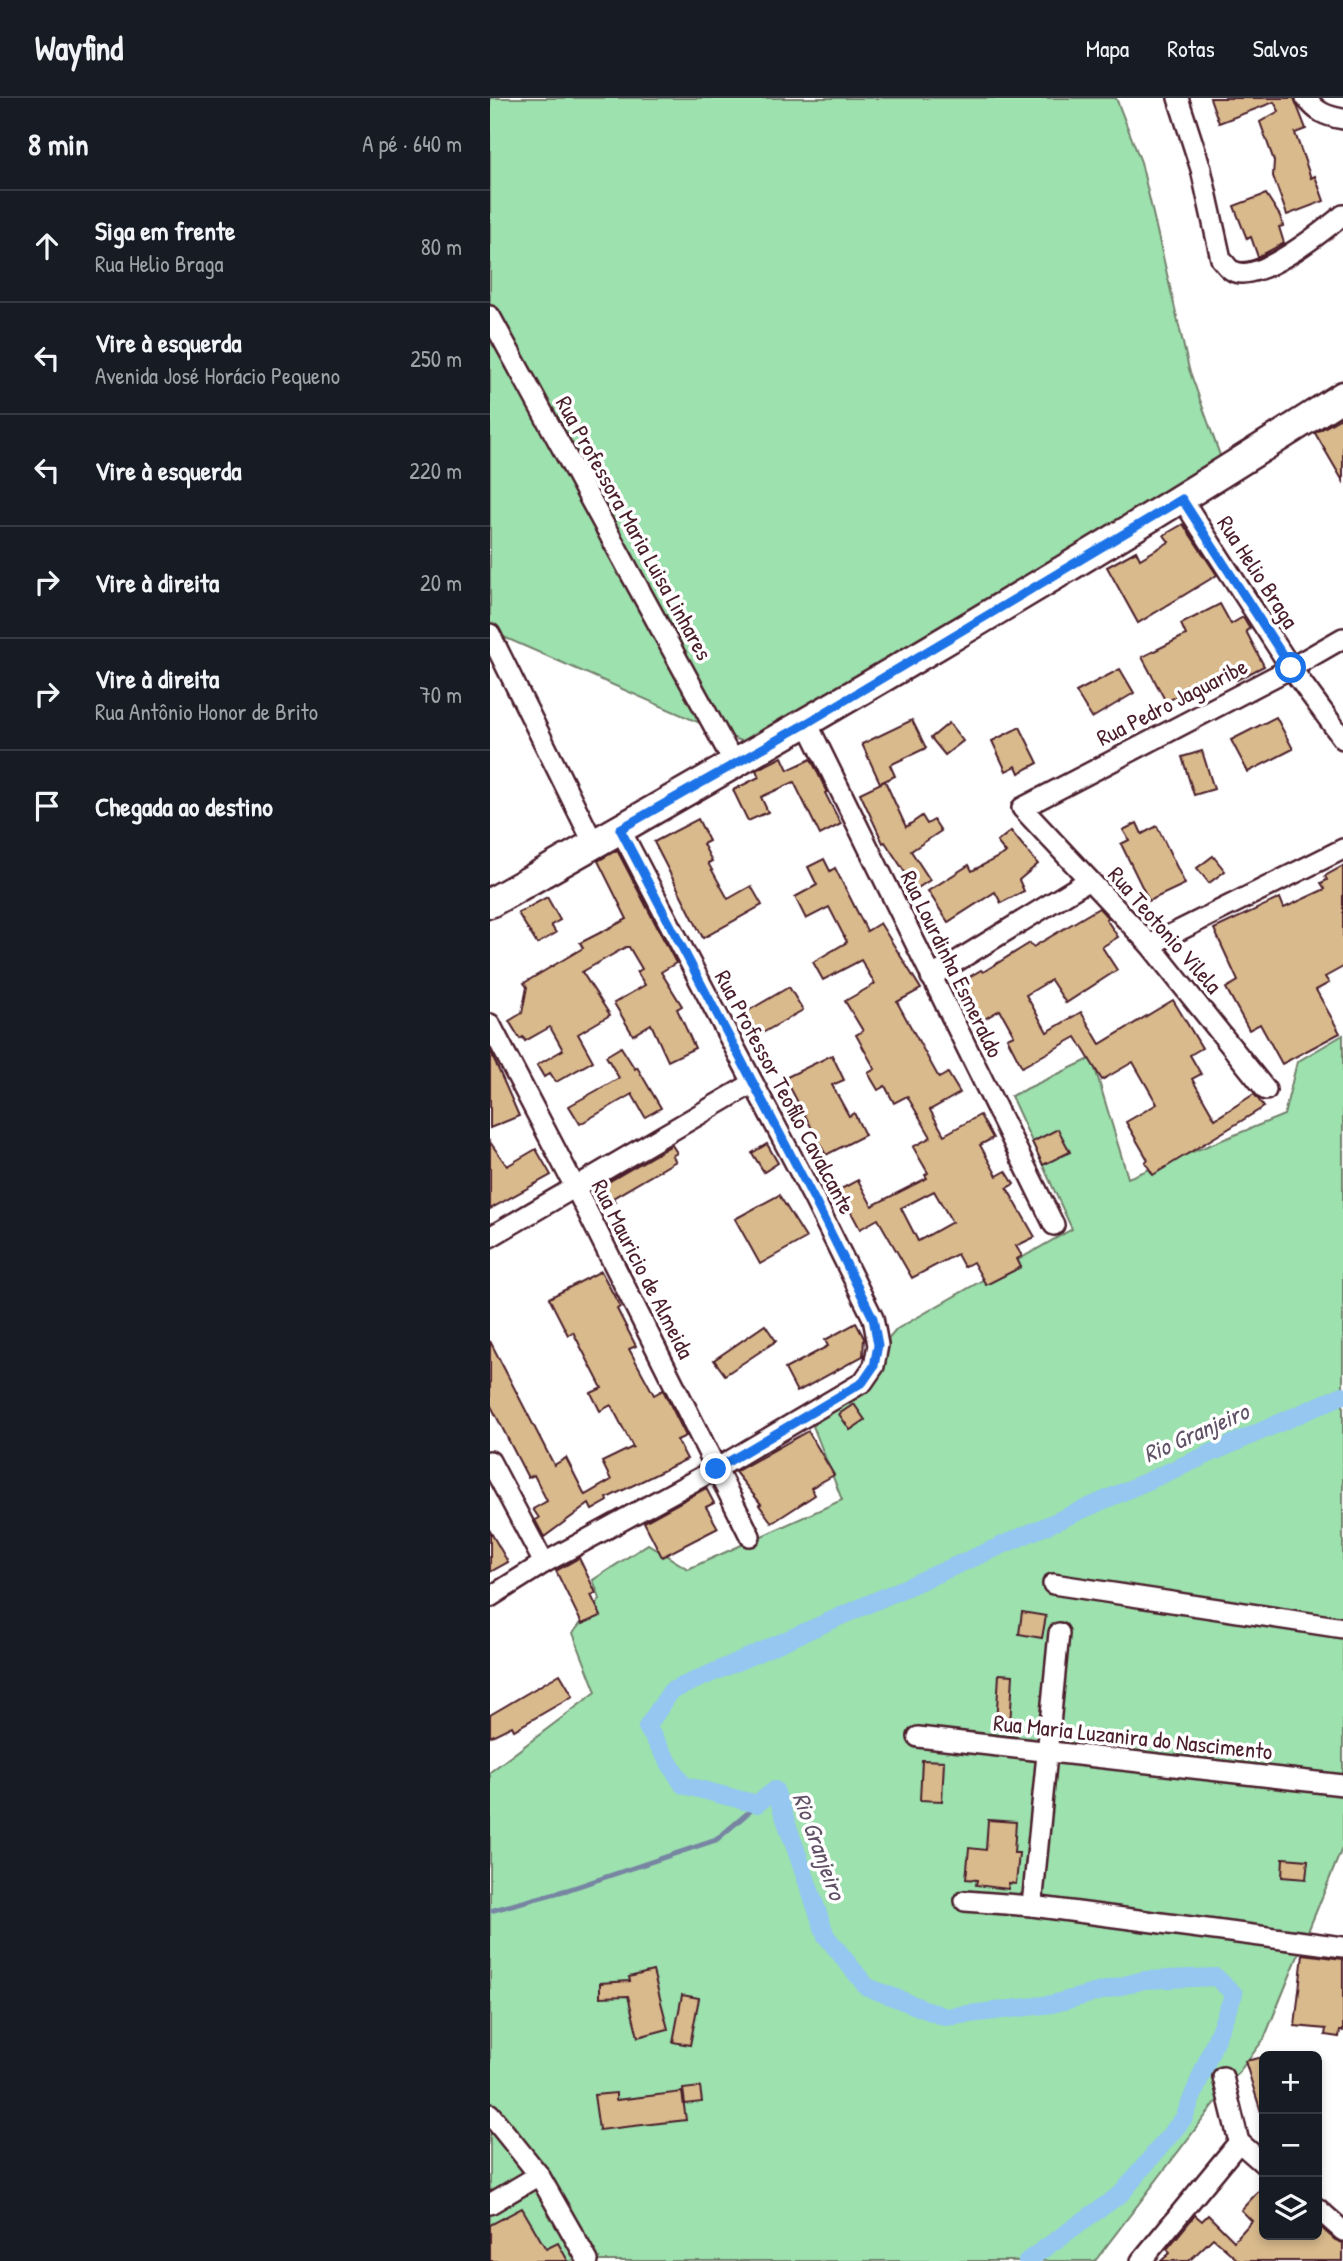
<!DOCTYPE html>
<html lang="pt">
<head>
<meta charset="utf-8">
<style>
  body { margin:0; font-family:"Patrick Hand",sans-serif; background:#242831; color:#f1f3f6 }
  .controls { position:absolute; right:21px; bottom:21px; display:grid; overflow:hidden; border-radius:10px; box-shadow:0 4px 10px #0003 }
  .controls button { width:63px; height:63px; display:grid; place-items:center; padding:0; border:0; border-bottom:2px solid #363941; background:#171b24; color:#f1f3f6; font:35px sans-serif }
  .stop { position:absolute; width:21px; height:21px; margin:-16px; border:5px solid #1a73e8; border-radius:50%; background:#fff }
  .stop.end { background:#1a73e8; border-color:#fff; box-shadow:0 2px 7px #0008 }
  .list { margin:0; padding:0; list-style:none }
  h2 { display:flex; justify-content:space-between; align-items:center; height:91px; margin:0; padding:0 28px; font-size:30px }
  h2 small { font-size:23px; font-weight:400; color:#9ea1a6 }
  .list li { display:grid; grid-template-columns:46px 1fr auto; gap:21px; align-items:center; box-sizing:border-box; height:112px; padding:0 28px; border-top:2px solid #363941 }
  .list b { display:block; font-size:26px; white-space:nowrap }
  .list p { margin:0; font-size:23px; white-space:nowrap; color:#9ea1a6 }
  .list em { font-size:23px; font-style:normal; color:#9ea1a6 }
  .icon { flex:none; width:38px; height:38px; fill:none; stroke:currentColor; stroke-width:2; stroke-linecap:round; stroke-linejoin:round }
  .map { position:relative; flex:none; width:853px; height:2163px; overflow:hidden }
  header { display:flex; align-items:center; gap:42px; box-sizing:border-box; height:98px; padding:0 35px; background:#171b24; border-bottom:2px solid #363941 }
  header strong { font-size:33px }
  nav { display:flex; gap:38px; margin-inline-start:auto; font-size:24px }
  main { display:flex }
  aside { flex:1; background:#171b24 }
  .map>svg:first-child { display:block }
</style>
</head>
<body>
<header>
<strong>Wayfind</strong>
<nav><a>Mapa</a><a>Rotas</a><a>Salvos</a></nav>
</header>
<main>
<aside>
<h2>8 min<small>A pé · 640 m</small></h2>
<ul class="list">
<li><svg class="icon" aria-label="ahead" viewBox="0 0 24 24"><path d="M12 20V5M6 11l6-6 6 6"/></svg><div><b>Siga em frente</b><p>Rua Helio Braga</p></div><em>80 m</em></li>
<li><svg class="icon" aria-label="left" viewBox="0 0 24 24"><path d="M17 20v-9H6M10 6l-5 5 5 5"/></svg><div><b>Vire à esquerda</b><p>Avenida José Horácio Pequeno</p></div><em>250 m</em></li>
<li><svg class="icon" aria-label="left" viewBox="0 0 24 24"><path d="M17 20v-9H6M10 6l-5 5 5 5"/></svg><div><b>Vire à esquerda</b></div><em>220 m</em></li>
<li><svg class="icon" aria-label="right" viewBox="0 0 24 24"><path d="M7 20v-9h11M14 6l5 5-5 5"/></svg><div><b>Vire à direita</b></div><em>20 m</em></li>
<li><svg class="icon" aria-label="right" viewBox="0 0 24 24"><path d="M7 20v-9h11M14 6l5 5-5 5"/></svg><div><b>Vire à direita</b><p>Rua Antônio Honor de Brito</p></div><em>70 m</em></li>
<li><svg class="icon" aria-label="arrive" viewBox="0 0 24 24"><path d="M6 21V4h12l-3 4 3 4H6"/></svg><div><b>Chegada ao destino</b></div></li>
</ul>
</aside>
<div class="map">
<svg width="853" height="2163" viewBox="0 0 853 2163">
  <rect width="100%" height="100%" fill="#fff"/>
  <filter id="ink" filterUnits="userSpaceOnUse"><feTurbulence type="fractalNoise" baseFrequency=".0143" numOctaves="2"/><feDisplacementMap in="SourceGraphic" scale="14" xChannelSelector="R" yChannelSelector="G"/><feConvolveMatrix kernelMatrix="1 2 1 2 8 2 1 2 1" color-interpolation-filters="sRGB"/></filter>
  <g filter="url(#ink)">
    <g fill="#9ce1ae" stroke="#73806c" stroke-width="2">
      <path d="M 0,0 L 626,0 L 651,64 L 699,271 L 732,363 L 253,644 L 0,533 Z"/>
      <path d="M 853,937 L 853,1748 L 774,1941 L 605,2163 L 0,2163 L 0,1674 L 106,1594 L 83,1535 L 110,1501 L 103,1482 L 158,1446 L 198,1471 L 352,1402 L 323,1328 L 407,1231 L 582,1131 L 521,998 L 602,960 L 638,1080 L 794,1017 L 807,964 Z"/>
    </g>
    <g fill="none" stroke-linecap="round" stroke-linejoin="round">
      <path stroke="#7784a2" stroke-width="5" d="M 0,1813 L 77,1792 L 226,1742 L 285,1692"/>
      <path stroke="#95c7f1" stroke-width="18" d="M 537,2163 L 632,2095 L 694,2020 L 744,1896 L 726,1879 L 654,1882 L 562,1906 L 455,1919 L 377,1889 L 336,1838 L 285,1692 L 267,1706 L 193,1687 L 157,1629 L 181,1593 L 853,1297"/>
    </g>
    <g fill="#d9ba8d" stroke="#4a1f2b" stroke-width="2" fill-rule="evenodd">
      <path d="M 720,0 L 804,0 L 816,31 L 805,35 L 821,80 L 825,78 L 834,103 L 797,117 L 783,78 L 784,63 L 770,24 L 789,13 L 784,4 L 729,25 Z"/>
      <path d="M 776,96 L 790,118 L 793,128 L 789,129 L 794,145 L 768,159 L 761,139 L 757,141 L 744,108 Z"/>
      <path d="M 853,319 L 853,383 L 825,335 Z"/>
      <path d="M 693,426 L 727,477 L 648,525 L 617,469 L 646,453 L 650,461 L 679,444 L 674,437 Z"/>
      <path d="M 730,506 L 741,526 L 753,519 L 760,530 L 756,533 L 774,568 L 747,582 L 743,575 L 724,585 L 721,581 L 676,604 L 652,559 L 696,537 L 691,526 Z"/>
      <path d="M 630,571 L 644,595 L 602,620 L 586,594 Z"/>
      <path d="M 786,619 L 803,651 L 758,674 L 741,642 Z"/>
      <path d="M 422,622 L 436,650 L 400,667 L 405,678 L 390,685 L 372,646 Z"/>
      <path d="M 459,625 L 473,643 L 455,657 L 441,640 Z"/>
      <path d="M 530,629 L 548,665 L 529,675 L 526,668 L 516,673 L 502,643 Z"/>
      <path d="M 712,653 L 724,691 L 704,697 L 692,659 Z"/>
      <path d="M 292,659 L 298,672 L 321,661 L 337,694 L 335,695 L 351,726 L 330,737 L 304,684 L 271,699 L 278,714 L 258,723 L 243,692 L 269,679 L 266,672 Z"/>
      <path d="M 395,683 L 416,729 L 432,718 L 437,726 L 444,722 L 451,733 L 421,753 L 440,782 L 426,791 L 395,744 L 393,745 L 370,695 Z"/>
      <path d="M 208,721 L 219,743 L 213,746 L 222,763 L 218,765 L 238,801 L 261,788 L 272,807 L 213,840 L 164,744 Z"/>
      <path d="M 647,725 L 652,736 L 667,728 L 695,786 L 659,803 L 631,746 L 639,742 L 633,732 Z"/>
      <path d="M 521,733 L 548,766 L 529,782 L 534,793 L 511,805 L 505,794 L 458,824 L 438,793 L 479,767 L 482,773 L 516,755 L 507,744 Z"/>
      <path d="M 127,752 L 186,865 L 171,874 L 192,908 L 187,911 L 205,950 L 178,963 L 161,926 L 143,937 L 124,905 L 155,887 L 147,874 L 152,871 L 139,849 L 136,849 L 92,874 L 120,917 L 88,936 L 103,963 L 66,984 L 60,975 L 54,979 L 47,967 L 73,952 L 60,929 L 35,943 L 33,939 L 30,941 L 19,923 L 32,915 L 37,889 L 34,885 L 93,850 L 90,845 L 137,821 L 108,763 Z"/>
      <path d="M 723,758 L 735,773 L 719,785 L 707,770 Z"/>
      <path d="M 334,761 L 340,773 L 345,770 L 377,833 L 390,825 L 431,891 L 407,904 L 449,980 L 458,975 L 470,995 L 440,1012 L 454,1037 L 490,1017 L 503,1040 L 490,1047 L 507,1078 L 516,1073 L 524,1086 L 517,1090 L 545,1139 L 526,1148 L 532,1158 L 527,1161 L 531,1169 L 496,1187 L 483,1164 L 474,1169 L 467,1156 L 422,1180 L 388,1121 L 370,1131 L 349,1092 L 368,1082 L 382,1108 L 437,1080 L 435,1077 L 438,1075 L 423,1049 L 441,1039 L 417,998 L 404,1005 L 395,988 L 388,992 L 378,975 L 385,971 L 366,937 L 373,933 L 355,903 L 385,886 L 371,862 L 333,882 L 323,864 L 357,844 L 339,809 L 316,821 L 305,799 L 327,787 L 318,769 ZM 444,1093 L 462,1124 L 428,1143 L 411,1110 Z"/>
      <path d="M 853,768 L 853,869 L 835,879 L 839,885 L 826,892 L 850,935 L 792,966 L 770,926 L 759,932 L 736,890 L 748,883 L 724,831 L 790,800 L 794,810 L 835,791 L 831,785 L 837,782 L 835,778 Z"/>
      <path d="M 57,799 L 70,822 L 61,827 L 66,835 L 47,846 L 28,815 Z"/>
      <path d="M 609,810 L 618,820 L 616,821 L 628,839 L 612,849 L 627,872 L 576,905 L 561,882 L 536,897 L 557,934 L 591,914 L 610,946 L 683,902 L 712,950 L 700,957 L 711,976 L 702,981 L 725,1021 L 764,996 L 774,1009 L 663,1077 L 655,1064 L 658,1062 L 636,1024 L 667,1006 L 643,964 L 612,982 L 586,939 L 532,969 L 517,940 L 524,937 L 510,912 L 486,926 L 464,888 L 491,872 L 493,874 L 540,845 L 543,849 Z"/>
      <path d="M 299,889 L 313,912 L 269,937 L 256,914 Z"/>
      <path d="M 131,949 L 145,971 L 147,969 L 171,1010 L 155,1019 L 142,996 L 90,1026 L 79,1008 L 129,980 L 116,958 Z"/>
      <path d="M 0,952 L 29,1018 L 0,1030 Z"/>
      <path d="M 342,957 L 354,982 L 342,987 L 359,1018 L 364,1015 L 375,1037 L 336,1057 L 295,980 Z"/>
      <path d="M 568,1031 L 580,1054 L 553,1067 L 542,1044 Z"/>
      <path d="M 0,1044 L 17,1068 L 46,1051 L 61,1077 L 0,1111 Z"/>
      <path d="M 277,1046 L 288,1065 L 274,1074 L 262,1055 Z"/>
      <path d="M 182,1047 L 187,1055 L 182,1058 L 186,1063 L 123,1100 L 125,1104 L 112,1110 L 103,1093 Z"/>
      <path d="M 289,1097 L 316,1140 L 270,1166 L 245,1121 Z"/>
      <path d="M 111,1173 L 130,1209 L 127,1211 L 146,1248 L 139,1251 L 164,1297 L 173,1292 L 196,1338 L 187,1342 L 197,1361 L 117,1400 L 118,1403 L 102,1412 L 99,1406 L 54,1439 L 45,1422 L 49,1420 L 43,1411 L 57,1403 L 44,1377 L 38,1380 L 0,1306 L 0,1243 L 64,1367 L 76,1360 L 95,1397 L 121,1382 L 112,1364 L 143,1349 L 121,1307 L 110,1313 L 101,1295 L 112,1290 L 83,1234 L 78,1237 L 59,1200 Z"/>
      <path d="M 366,1225 L 374,1240 L 373,1258 L 307,1294 L 295,1271 L 338,1248 L 335,1242 Z"/>
      <path d="M 275,1227 L 286,1243 L 235,1277 L 224,1262 Z"/>
      <path d="M 364,1306 L 375,1322 L 360,1332 L 349,1316 Z"/>
      <path d="M 318,1333 L 344,1377 L 321,1390 L 325,1397 L 282,1425 L 269,1407 L 271,1406 L 245,1374 Z"/>
      <path d="M 216,1390 L 224,1405 L 216,1409 L 228,1430 L 172,1459 L 154,1424 Z"/>
      <path d="M 0,1433 L 18,1464 L 0,1474 Z"/>
      <path d="M 89,1460 L 106,1495 L 101,1497 L 111,1518 L 92,1526 L 66,1473 Z"/>
      <path d="M 532,1514 L 556,1518 L 552,1540 L 529,1536 Z"/>
      <path d="M 70,1576 L 83,1598 L 24,1632 L 22,1628 L 0,1639 L 0,1617 Z"/>
      <path d="M 509,1576 L 523,1577 L 520,1628 L 506,1627 Z"/>
      <path d="M 432,1662 L 454,1663 L 452,1703 L 430,1702 Z"/>
      <path d="M 498,1722 L 526,1724 L 524,1755 L 529,1755 L 526,1786 L 519,1785 L 518,1791 L 486,1787 L 487,1782 L 476,1781 L 479,1750 L 496,1752 Z"/>
      <path d="M 793,1760 L 818,1762 L 816,1781 L 792,1779 Z"/>
      <path d="M 813,1856 L 853,1861 L 853,1933 L 850,1933 L 849,1939 L 835,1937 L 836,1931 L 805,1928 Z"/>
      <path d="M 163,1873 L 178,1931 L 148,1939 L 138,1898 L 110,1899 L 110,1885 L 140,1883 L 139,1879 Z"/>
      <path d="M 192,1897 L 209,1900 L 200,1947 L 183,1944 Z"/>
      <path d="M 774,1959 L 774,2013 L 771,2014 L 755,1963 Z"/>
      <path d="M 210,1989 L 212,2004 L 195,2006 L 193,1991 Z"/>
      <path d="M 192,1994 L 196,2022 L 109,2032 L 104,1997 L 126,1995 L 126,2002 Z"/>
      <path d="M 774,2087 L 774,2137 L 827,2137 L 827,2126 L 845,2142 L 853,2145 L 853,2163 L 749,2163 L 723,2140 L 699,2163 L 671,2163 L 680,2155 L 677,2151 L 705,2117 L 712,2123 L 718,2117 L 744,2143 L 762,2123 L 751,2112 Z"/>
      <path d="M 32,2110 L 56,2151 L 68,2145 L 78,2163 L 0,2163 L 0,2127 Z"/>
    </g>
    <g fill="none" stroke-linecap="round" stroke-linejoin="round">
      <g stroke="#4a1f2b" stroke-width="24">
        <g id="street">
          <path d="M 688,0 L 711,71 L 731,161 C 735,165 738,171 743,173 C 768,186 833,133 853,117"/>
          <path d="M 816,0 C 827,14 835,18 853,21"/>
          <path d="M 0,218 L 244,665"/>
          <path d="M 692,401 L 801,570 L 853,641"/>
          <path d="M 0,536 L 104,746"/>
          <path d="M 317,625 L 564,1127"/>
          <path d="M 660,847 L 853,751"/>
          <path d="M 441,879 L 599,782"/>
          <path d="M 0,926 L 85,1089 L 260,1438"/>
          <path d="M 776,992 L 660,847 L 532,710 L 801,570 L 853,540"/>
          <path d="M 0,1139 L 263,985"/>
          <path d="M 0,1363 L 54,1465"/>
          <path d="M 563,1486 L 853,1530"/>
          <path d="M 0,1499 L 54,1465 L 226,1371 L 373,1284 L 384,1268 L 388,1247 L 383,1220 L 324,1101 L 130,731"/>
          <path d="M 428,1639 L 853,1687"/>
          <path d="M 475,1803 L 542,1808 L 853,1849"/>
          <path d="M 542,1808 L 569,1535"/>
          <path d="M 733,1979 L 749,2044 L 774,2066"/>
          <path d="M 0,2016 L 49,2077 L 98,2163"/>
          <path d="M 0,2106 L 49,2077"/>
          <path d="M 827,2110 L 853,2133"/>
          <path d="M 651,2163 L 749,2044"/>
        </g>
      </g>
      <g stroke="#4a1f2b" stroke-width="33">
        <path id="secondary" d="M 0,805 C 288,642 575,477 853,298"/>
      </g>
      <use href="#street" stroke="#fff" stroke-width="19"/>
      <use href="#secondary" stroke="#fff" stroke-width="28"/>
    </g>
  </g>
  <g fill="none" stroke-linecap="round" stroke-linejoin="round" filter="url(#ink)">
    <path stroke="#1a73e8" stroke-width="9" d="M 226,1371 L 373,1284 L 384,1268 L 388,1247 L 383,1220 L 324,1101 L 130,731 L 317,625 L 692,401 L 801,570"/>
  </g>
  <g text-anchor="middle" stroke-width="7" stroke-linejoin="round" paint-order="stroke">
    <g font-size="23" fill="#4a1f2b" stroke="#fff">
      <text transform="translate(144 430) rotate(61)" y="8">Rua Professora Maria Luisa Linhares</text>
      <text transform="translate(768 474) rotate(57)" y="8">Rua Helio Braga</text>
      <text transform="translate(682 604) rotate(-27)" y="8">Rua Pedro Jaguaribe</text>
      <text transform="translate(675 832) rotate(49)" y="8">Rua Teotonio Vilela</text>
      <text transform="translate(462 866) rotate(64)" y="8">Rua Lourdinha Esmeraldo</text>
      <text transform="translate(295 994) rotate(62)" y="8">Rua Professor Teofilo Cavalcante</text>
      <text transform="translate(153 1171) rotate(63)" y="8">Rua Mauricio de Almeida</text>
      <text transform="translate(643 1639) rotate(6)" y="8">Rua Maria Luzanira do Nascimento</text>
    </g>
    <g font-size="24" font-style="italic" fill="#605166" stroke="#fff">
      <text transform="translate(706 1335) rotate(-24)" y="8">Rio Granjeiro</text>
      <text transform="translate(329 1748) rotate(70)" y="8">Rio Granjeiro</text>
    </g>
  </g>
</svg>
<div class="controls">
<button>+</button>
<button>−</button>
<button><svg class="icon" aria-label="layers" viewBox="0 0 24 24"><path d="M12 4l9 5-9 5-9-5zM3 14l9 5 9-5"/></svg></button>
</div>
<div class="stop" style="left:801px;top:570px"></div>
<div class="stop end" style="left:226px;top:1371px"></div>
</div>
</main>
</body>
</html>
